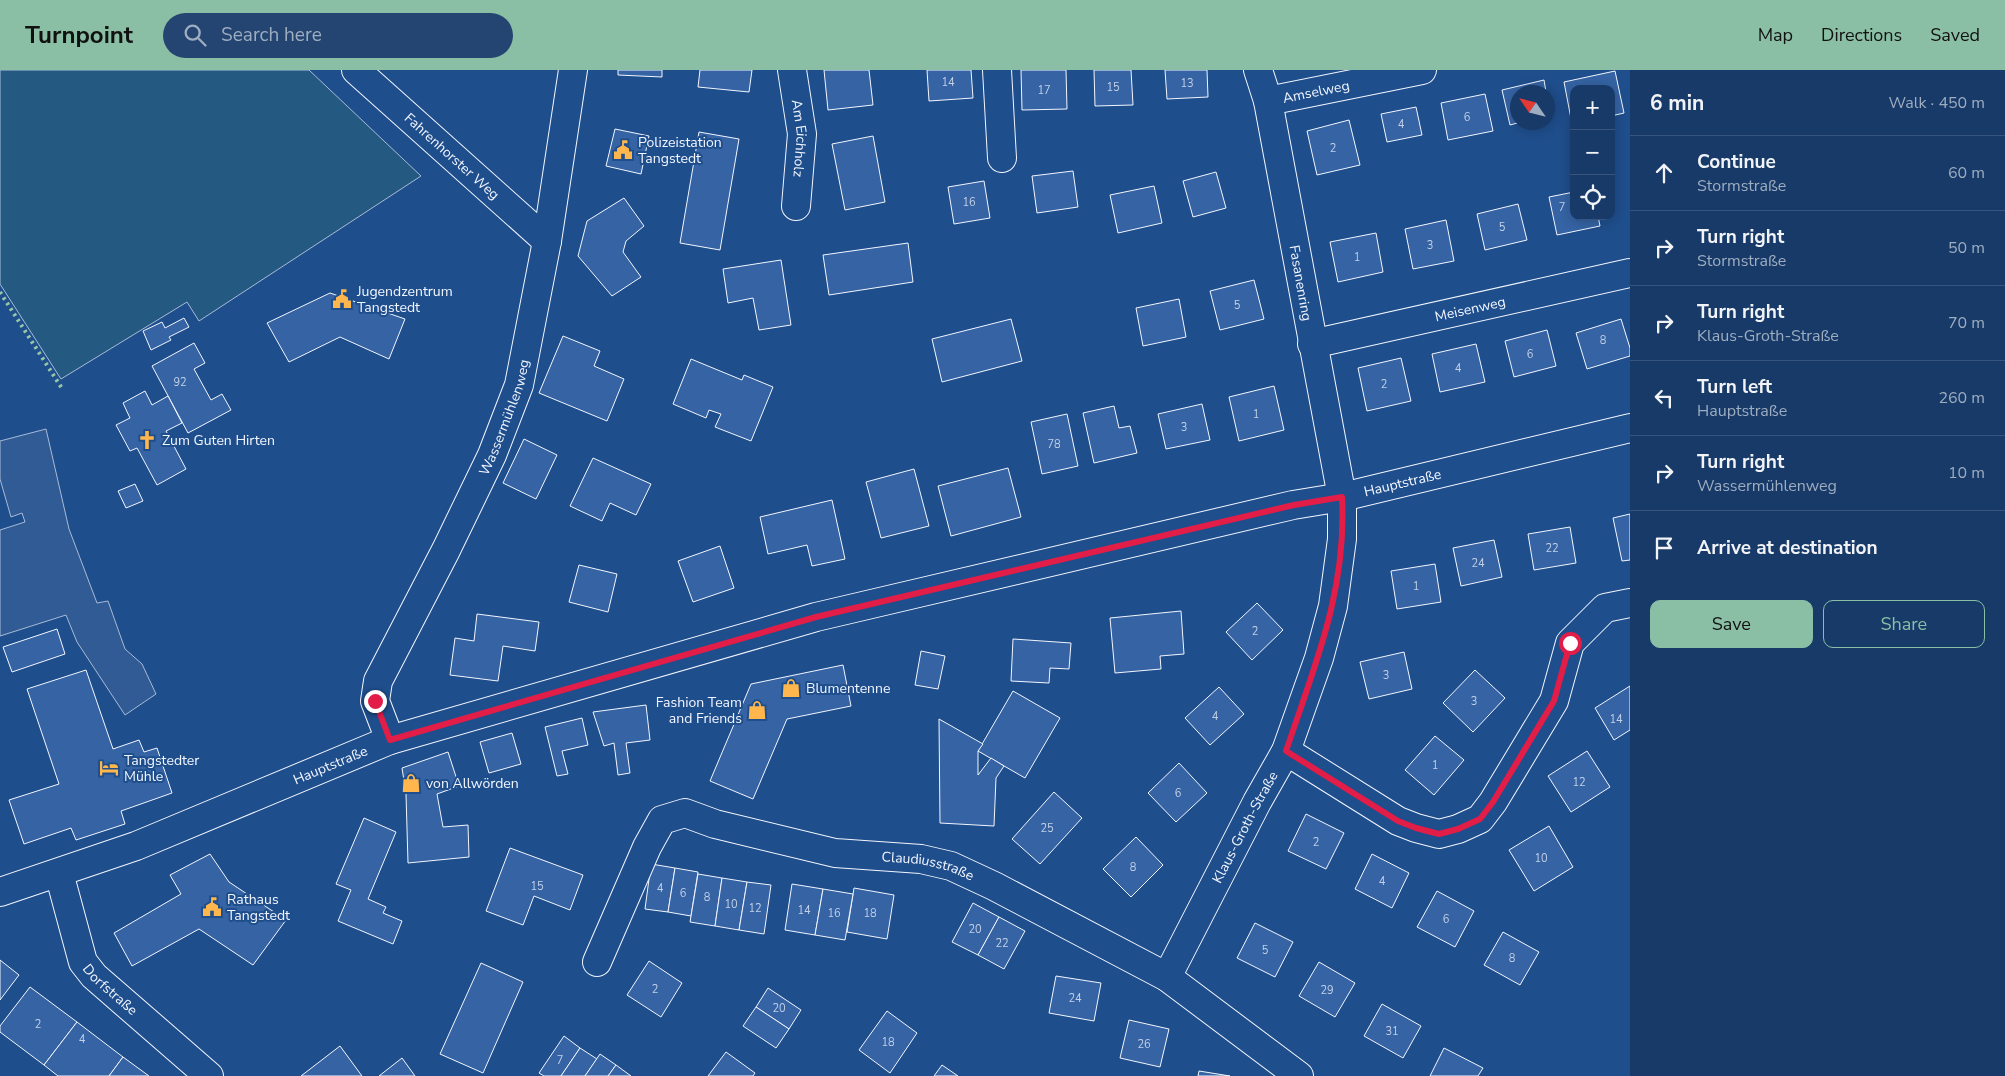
<!DOCTYPE html>
<html lang="en">
<head>
<meta charset="utf-8">
<style>
  body { margin:0; font-family:"Nunito Sans",sans-serif; background:#244571; color:#f1f3f6 }
  .controls { position:absolute; right:15px; top:15px; display:grid; overflow:hidden; border-radius:10px; box-shadow:0 2px 12px #0003 }
  .controls button { width:45px; height:45px; display:grid; place-items:center; padding:0; border:0; border-bottom:1px solid #36547d; background:#173a69; color:#f1f3f6; font:25px sans-serif }
  .compass { position:absolute; left:1510px; top:15px; width:45px; height:45px; border-radius:50%; background:#173a69; box-shadow:0 2px 12px #0003; rotate:305deg }
  .stop { position:absolute; width:15px; height:15px; margin:-11px; border:4px solid #e11d48; border-radius:50%; background:#fff }
  .stop.end { background:#e11d48; border-color:#fff; box-shadow:0 1px 5px #0008 }
  .list { margin:0; padding:0; list-style:none }
  h2 { display:flex; justify-content:space-between; align-items:center; height:65px; margin:0; padding:0 20px; font-size:21px }
  h2 small { font-size:16px; font-weight:400; color:#9eadc0 }
  .list li { display:grid; grid-template-columns:32px 1fr auto; gap:15px; align-items:center; box-sizing:border-box; height:75px; padding:0 20px; border-top:1px solid #36547d }
  .list b { display:block; font-size:19px; white-space:nowrap }
  .list p { margin:0; font-size:16px; white-space:nowrap; color:#9eadc0 }
  .list em { font-size:16px; font-style:normal; color:#9eadc0 }
  .actions { display:flex; gap:10px; padding:15px 20px }
  .actions a { flex:1; padding:11px 0; border:1px solid #8abfa5; border-radius:10px; text-align:center; font-size:18px; color:#8abfa5 }
  .actions .main { background:#8abfa5; color:#111 }
  .icon { flex:none; width:28px; height:28px; fill:none; stroke:currentColor; stroke-width:2; stroke-linecap:round; stroke-linejoin:round }
  .map { position:relative; flex:none; width:1630px; height:1006px; overflow:hidden }
  header { display:flex; align-items:center; gap:30px; box-sizing:border-box; height:70px; padding:0 25px; background:#8abfa5; color:#111 }
  header strong { font-size:24px }
  nav { display:flex; gap:28px; margin-inline-start:auto; font-size:18px }
  .search { width:350px; height:45px; background:#244571; display:flex; align-items:center; gap:12px; box-sizing:border-box; padding:0 18px; border-radius:28px; color:#9eadc0; font-size:19px }
  main { display:flex }
  aside { flex:1; background:#173a69 }
  .map>svg:first-child { display:block }
</style>
</head>
<body>
<header>
<strong>Turnpoint</strong>
<div class="search"><svg class="icon" aria-label="search" viewBox="0 0 24 24"><circle cx="10" cy="10" r="6"/><path d="M15 15l6 6"/></svg>Search here</div>
<nav><a>Map</a><a>Directions</a><a>Saved</a></nav>
</header>
<main>
<div class="map">
<svg width="1630" height="1006" viewBox="0 0 1630 1006">
  <rect width="100%" height="100%" fill="#1f4e8c"/>
  <path fill="#245a82" stroke="#a8bbd7" d="M 0,0 L 309,0 L 421,106 L 199,251 L 187,232 L 61,309 L 0,214 Z"/>
  <path fill="#305b95" stroke="#a8bbd7" d="M 46,359 L 69,459 L 97,533 L 108,531 L 125,579 L 142,594 L 156,624 L 125,645 L 77,572 L 66,545 L 0,566 L 0,460 L 25,452 L 22,443 L 11,447 L 0,409 L 0,371 Z"/>
  <g fill="#3563a3" stroke="#f2f6ff">
    <path d="M 618,0 L 662,0 L 662,7 L 618,5 Z"/>
    <path d="M 700,0 L 752,0 L 749,22 L 698,17 Z"/>
    <path d="M 824,0 L 869,0 L 873,35 L 828,40 Z"/>
    <path d="M 927,0 L 971,0 L 973,28 L 929,31 Z"/>
    <path d="M 1021,0 L 1066,0 L 1067,39 L 1022,40 Z"/>
    <path d="M 1094,0 L 1131,0 L 1133,35 L 1095,36 Z"/>
    <path d="M 1165,0 L 1207,0 L 1208,27 L 1167,29 Z"/>
    <path d="M 1615,1 L 1624,43 L 1611,46 L 1611,19 L 1574,19 L 1574,54 L 1572,54 L 1564,12 Z"/>
    <path d="M 1544,10 L 1546,22 L 1518,22 L 1518,52 L 1521,52 L 1510,55 L 1502,20 Z"/>
    <path d="M 1485,24 L 1493,61 L 1448,70 L 1441,33 Z"/>
    <path d="M 1548,28 L 1551,46 L 1548,47 Z"/>
    <path d="M 1416,37 L 1422,65 L 1387,72 L 1381,44 Z"/>
    <path d="M 1349,50 L 1360,95 L 1317,105 L 1307,61 Z"/>
    <path d="M 615,59 L 649,66 L 641,104 L 606,96 Z"/>
    <path d="M 699,62 L 739,69 L 720,180 L 680,173 Z"/>
    <path d="M 873,66 L 885,132 L 845,140 L 832,74 Z"/>
    <path d="M 1073,101 L 1078,137 L 1037,143 L 1032,106 Z"/>
    <path d="M 1216,102 L 1226,138 L 1193,147 L 1183,111 Z"/>
    <path d="M 984,111 L 990,148 L 954,154 L 948,117 Z"/>
    <path d="M 1154,116 L 1162,153 L 1118,163 L 1110,125 Z"/>
    <path d="M 1574,122 L 1574,146 L 1598,146 L 1600,156 L 1557,165 L 1549,127 Z"/>
    <path d="M 624,128 L 644,156 L 626,171 L 623,182 L 641,207 L 612,226 L 578,186 L 587,151 Z"/>
    <path d="M 1518,134 L 1527,170 L 1485,180 L 1477,144 Z"/>
    <path d="M 1446,150 L 1454,191 L 1413,199 L 1405,159 Z"/>
    <path d="M 1376,163 L 1383,202 L 1338,212 L 1330,172 Z"/>
    <path d="M 908,173 L 913,212 L 829,225 L 823,185 Z"/>
    <path d="M 781,190 L 791,255 L 759,260 L 753,228 L 728,233 L 723,199 Z"/>
    <path d="M 1254,210 L 1264,249 L 1220,260 L 1210,221 Z"/>
    <path d="M 330,223 L 405,249 L 389,289 L 340,267 L 289,292 L 267,253 Z"/>
    <path d="M 1179,229 L 1186,267 L 1143,276 L 1136,238 Z"/>
    <path d="M 184,248 L 189,257 L 169,267 L 171,270 L 151,280 L 143,261 L 162,252 L 165,258 Z"/>
    <path d="M 1011,249 L 1022,291 L 942,312 L 932,269 Z"/>
    <path d="M 1621,249 L 1630,278 L 1630,286 L 1587,299 L 1576,263 Z"/>
    <path d="M 1547,260 L 1556,296 L 1514,307 L 1505,271 Z"/>
    <path d="M 563,266 L 600,281 L 594,296 L 624,309 L 607,351 L 539,323 Z"/>
    <path d="M 194,273 L 205,293 L 194,299 L 211,330 L 222,324 L 231,340 L 188,363 L 152,296 Z"/>
    <path d="M 1476,274 L 1485,312 L 1440,322 L 1432,284 Z"/>
    <path d="M 1401,288 L 1411,331 L 1367,341 L 1358,298 Z"/>
    <path d="M 691,289 L 742,310 L 744,305 L 773,317 L 751,371 L 715,357 L 721,344 L 709,340 L 706,348 L 673,334 Z"/>
    <path d="M 1274,316 L 1284,360 L 1239,371 L 1229,327 Z"/>
    <path d="M 145,321 L 152,335 L 168,326 L 182,353 L 166,361 L 186,399 L 157,415 L 137,378 L 130,381 L 116,355 L 130,348 L 123,333 Z"/>
    <path d="M 1202,334 L 1210,370 L 1166,379 L 1158,344 Z"/>
    <path d="M 1114,336 L 1119,358 L 1130,356 L 1137,383 L 1094,393 L 1083,343 Z"/>
    <path d="M 1067,344 L 1078,396 L 1042,404 L 1031,352 Z"/>
    <path d="M 524,369 L 557,385 L 536,429 L 503,413 Z"/>
    <path d="M 593,388 L 651,414 L 636,445 L 610,433 L 602,451 L 570,436 Z"/>
    <path d="M 1008,398 L 1021,447 L 951,466 L 938,416 Z"/>
    <path d="M 914,399 L 929,456 L 881,468 L 866,412 Z"/>
    <path d="M 135,414 L 143,431 L 126,438 L 118,421 Z"/>
    <path d="M 832,430 L 845,489 L 812,496 L 807,475 L 768,484 L 760,447 Z"/>
    <path d="M 1630,444 L 1630,490 L 1622,491 L 1613,448 Z"/>
    <path d="M 1570,457 L 1576,493 L 1534,500 L 1528,464 Z"/>
    <path d="M 1494,470 L 1502,507 L 1461,516 L 1453,478 Z"/>
    <path d="M 720,476 L 734,518 L 693,532 L 678,491 Z"/>
    <path d="M 1435,494 L 1441,532 L 1397,539 L 1391,501 Z"/>
    <path d="M 579,495 L 617,504 L 608,542 L 569,532 Z"/>
    <path d="M 1257,533 L 1283,560 L 1252,590 L 1226,562 Z"/>
    <path d="M 1181,541 L 1184,584 L 1160,586 L 1161,599 L 1115,603 L 1110,548 Z"/>
    <path d="M 477,544 L 539,552 L 535,581 L 503,576 L 498,611 L 450,605 L 455,568 L 474,571 Z"/>
    <path d="M 57,559 L 65,584 L 12,602 L 3,577 Z"/>
    <path d="M 1013,569 L 1071,573 L 1069,599 L 1050,598 L 1049,613 L 1011,611 Z"/>
    <path d="M 921,581 L 945,586 L 938,619 L 915,615 Z"/>
    <path d="M 1404,582 L 1412,619 L 1369,629 L 1360,592 Z"/>
    <path d="M 843,595 L 851,636 L 787,649 L 753,729 L 710,711 L 751,614 Z"/>
    <path d="M 86,600 L 113,679 L 139,670 L 144,682 L 157,678 L 172,723 L 121,741 L 125,754 L 76,770 L 71,758 L 24,774 L 9,730 L 59,714 L 27,619 Z"/>
    <path d="M 1475,600 L 1505,628 L 1473,662 L 1443,633 Z"/>
    <path d="M 1630,616 L 1630,660 L 1614,670 L 1595,638 Z"/>
    <path d="M 1219,617 L 1244,644 L 1210,675 L 1185,648 Z"/>
    <path d="M 1013,621 L 1060,648 L 1025,708 L 978,681 Z"/>
    <path d="M 646,635 L 650,670 L 626,673 L 630,703 L 618,705 L 614,673 L 604,676 L 593,642 Z"/>
    <path d="M 582,648 L 588,675 L 562,681 L 568,704 L 557,706 L 545,657 Z"/>
    <path d="M 939,649 L 983,674 L 978,681 L 978,705 L 991,688 L 1004,696 L 996,708 L 994,756 L 940,753 Z"/>
    <path d="M 512,663 L 521,694 L 489,703 L 480,672 Z"/>
    <path d="M 1435,666 L 1464,690 L 1434,725 L 1405,700 Z"/>
    <path d="M 1587,681 L 1610,717 L 1571,742 L 1548,706 Z"/>
    <path d="M 448,682 L 459,716 L 437,724 L 443,757 L 468,755 L 469,787 L 408,793 L 406,724 L 402,698 Z"/>
    <path d="M 1179,693 L 1207,723 L 1176,752 L 1148,723 Z"/>
    <path d="M 1054,722 L 1082,748 L 1040,794 L 1012,769 Z"/>
    <path d="M 1306,744 L 1344,763 L 1326,799 L 1288,781 Z"/>
    <path d="M 364,748 L 396,762 L 368,829 L 386,837 L 383,843 L 402,851 L 393,874 L 338,851 L 351,820 L 336,814 Z"/>
    <path d="M 1549,756 L 1573,797 L 1534,821 L 1509,780 Z"/>
    <path d="M 1136,767 L 1163,795 L 1131,827 L 1103,799 Z"/>
    <path d="M 510,778 L 583,805 L 570,840 L 534,826 L 523,855 L 486,841 Z"/>
    <path d="M 210,784 L 229,812 L 286,850 L 253,895 L 199,859 L 132,896 L 114,863 L 181,824 L 170,805 Z"/>
    <path d="M 1372,784 L 1409,803 L 1392,838 L 1355,819 Z"/>
    <path d="M 651,794 L 675,798 L 668,842 L 645,839 Z"/>
    <path d="M 675,798 L 698,802 L 691,846 L 668,842 Z"/>
    <path d="M 698,804 L 722,808 L 715,856 L 690,852 Z"/>
    <path d="M 722,808 L 747,812 L 739,860 L 715,856 Z"/>
    <path d="M 747,812 L 771,815 L 764,864 L 739,860 Z"/>
    <path d="M 792,814 L 823,819 L 815,865 L 785,860 Z"/>
    <path d="M 854,818 L 894,825 L 887,869 L 847,862 Z"/>
    <path d="M 823,819 L 853,824 L 845,870 L 815,865 Z"/>
    <path d="M 1437,821 L 1474,841 L 1455,877 L 1417,857 Z"/>
    <path d="M 973,833 L 999,847 L 978,885 L 952,872 Z"/>
    <path d="M 999,847 L 1025,861 L 1004,899 L 978,885 Z"/>
    <path d="M 1255,853 L 1293,872 L 1275,907 L 1237,888 Z"/>
    <path d="M 1503,862 L 1539,882 L 1520,915 L 1484,895 Z"/>
    <path d="M 0,890 L 19,905 L 0,930 Z"/>
    <path d="M 649,891 L 682,913 L 661,947 L 627,925 Z"/>
    <path d="M 1319,892 L 1355,913 L 1335,947 L 1299,926 Z"/>
    <path d="M 481,893 L 523,912 L 483,1003 L 440,984 Z"/>
    <path d="M 1056,906 L 1101,913 L 1094,951 L 1049,943 Z"/>
    <path d="M 30,917 L 77,952 L 44,995 L 0,962 L 0,956 Z"/>
    <path d="M 768,918 L 801,940 L 789,959 L 756,937 Z"/>
    <path d="M 1382,934 L 1421,956 L 1403,988 L 1364,966 Z"/>
    <path d="M 756,937 L 789,959 L 776,978 L 743,956 Z"/>
    <path d="M 887,941 L 917,963 L 890,1003 L 859,980 Z"/>
    <path d="M 1129,950 L 1169,959 L 1160,997 L 1120,988 Z"/>
    <path d="M 77,952 L 123,987 L 109,1006 L 58,1006 L 44,995 Z"/>
    <path d="M 564,966 L 580,978 L 561,1006 L 544,1006 L 539,1003 Z"/>
    <path d="M 340,976 L 362,1006 L 301,1006 Z"/>
    <path d="M 580,978 L 597,989 L 585,1006 L 561,1006 Z"/>
    <path d="M 1444,978 L 1483,998 L 1478,1006 L 1430,1006 Z"/>
    <path d="M 726,982 L 755,1003 L 753,1006 L 708,1006 Z"/>
    <path d="M 600,984 L 616,995 L 608,1006 L 585,1006 Z"/>
    <path d="M 123,987 L 149,1006 L 109,1006 Z"/>
    <path d="M 402,988 L 415,1006 L 379,1006 Z"/>
    <path d="M 616,995 L 631,1006 L 608,1006 Z"/>
    <path d="M 942,995 L 958,1006 L 934,1006 Z"/>
    <path d="M 1199,1001 L 1230,1006 L 1198,1006 Z"/>
  </g>
  <g fill="none" stroke-linecap="round" stroke-linejoin="round">
    <g stroke="#f2f6ff" stroke-width="30">
      <g id="minor">
        <path id="s1" d="M 356,0 L 547,171"/>
        <path id="s2" d="M 792,0 L 802,64 L 796,136"/>
        <path d="M 997,0 L 1002,88"/>
        <path id="s3" d="M 1268,31 L 1422,0"/>
        <path id="s4" d="M 1312,274 L 1630,203"/>
        <path id="s5" d="M 390,670 L 375,631 L 378,611 L 446,480 L 492,385 L 519,315 L 547,171 L 573,0"/>
        <path d="M 1286,681 L 1398,751 L 1416,758 L 1439,764 L 1458,759 L 1480,749 L 1493,732 L 1554,631 L 1570,573 L 1605,538 L 1630,533"/>
        <path id="s6" d="M 59,803 L 83,892 L 94,906 L 209,1006"/>
        <path id="s7" d="M 0,822 L 136,776 L 390,670 L 816,547 L 1293,435 L 1342,427 L 1630,358"/>
        <path id="s8" d="M 597,892 L 647,777 L 662,750 L 685,743 L 715,754 L 835,783 L 921,789 L 951,796 L 994,816 L 1167,907 L 1299,1006"/>
        <path id="s9" d="M 1167,907 L 1257,732 L 1286,681 L 1319,588 L 1333,536 L 1342,469 L 1342,427 L 1268,31 L 1258,0"/>
      </g>
    </g>
    <use href="#minor" stroke="#1f4e8c" stroke-width="28"/>
    <path stroke="#97c8a6" stroke-width="4" stroke-dasharray="2.5 4" stroke-linecap="butt" d="M 0,222 L 63,320"/>
  </g>
  <g fill="none" stroke-linecap="round" stroke-linejoin="round">
    <path stroke="#e11d48" stroke-width="6" d="M 375,631 L 390,670 L 816,547 L 1294,435 L 1342,427 C 1347,520 1315,595 1286,681 L 1398,751 L 1416,758 L 1439,764 L 1458,759 L 1480,749 L 1493,732 L 1554,631 L 1570,573"/>
  </g>
  <defs>
    <g id="civic-bare" transform="scale(1.5)"><path d="M-.6-6.5H3V-4.5H.6V-3L4-1V1h2V6H-6V1h2V-1L-.6-3ZM-1.2 2.5V6h2.4V2.5Z" fill="#ffb74d" stroke="#1f4e8c" stroke-width="2.5" paint-order="stroke"/></g>
    <g id="church-bare" transform="scale(1.5)"><path d="M-1.2-6h2.4v3.5h3.3v2.4h-3.3V6h-2.4V-.1h-3.3v-2.4h3.3Z" fill="#ffb74d" stroke="#1f4e8c" stroke-width="2.5" paint-order="stroke"/></g>
    <g id="shop-bare" transform="scale(1.5)"><path d="M-5-2.5h2.3a2.7 3.5 0 0 1 5.4 0H5L5.5 6h-11ZM-1.5-2.5h3a1.5 2.3 0 0 0-3 0Z" fill="#ffb74d" stroke="#1f4e8c" stroke-width="2.5" paint-order="stroke"/></g>
    <g id="hotel-bare" transform="scale(1.5)"><path d="M-6-4.5h1.5V1H6V5H4.5V3h-9V5H-6ZM-4 0a1.8 1.8 0 1 1 3.6 0ZM.5 0V-2.5h3Q6-2.5 6 0Z" fill="#ffb74d" stroke="#1f4e8c" stroke-width="2.5" paint-order="stroke"/></g>
  </defs>
  <g fill-rule="evenodd">
    <use href="#civic-bare" x="623" y="80"/>
    <use href="#civic-bare" x="342" y="229"/>
    <use href="#church-bare" x="147" y="370"/>
    <use href="#shop-bare" x="791" y="618"/>
    <use href="#shop-bare" x="757" y="640"/>
    <use href="#hotel-bare" x="109" y="698"/>
    <use href="#shop-bare" x="411" y="713"/>
    <use href="#civic-bare" x="212" y="837"/>
  </g>
  <g text-anchor="middle" stroke-width="4" stroke-linejoin="round" paint-order="stroke">
    <g font-size="11" fill="#c3d1e8">
      <text x="948" y="16">14</text>
      <text x="1187" y="17">13</text>
      <text x="1113" y="21">15</text>
      <text x="1044" y="24">17</text>
      <text x="1467" y="51">6</text>
      <text x="1401" y="58">4</text>
      <text x="1333" y="82">2</text>
      <text x="969" y="136">16</text>
      <text x="1562" y="141">7</text>
      <text x="1502" y="161">5</text>
      <text x="1430" y="179">3</text>
      <text x="1357" y="191">1</text>
      <text x="1237" y="239">5</text>
      <text x="1603" y="274">8</text>
      <text x="1530" y="288">6</text>
      <text x="1458" y="302">4</text>
      <text x="180" y="316">92</text>
      <text x="1384" y="318">2</text>
      <text x="1256" y="348">1</text>
      <text x="1184" y="361">3</text>
      <text x="1054" y="378">78</text>
      <text x="1552" y="482">22</text>
      <text x="1478" y="497">24</text>
      <text x="1416" y="520">1</text>
      <text x="1255" y="565">2</text>
      <text x="1386" y="609">3</text>
      <text x="1474" y="635">3</text>
      <text x="1215" y="650">4</text>
      <text x="1616" y="653">14</text>
      <text x="1435" y="699">1</text>
      <text x="1579" y="716">12</text>
      <text x="1178" y="727">6</text>
      <text x="1047" y="762">25</text>
      <text x="1316" y="776">2</text>
      <text x="1541" y="792">10</text>
      <text x="1133" y="801">8</text>
      <text x="1382" y="815">4</text>
      <text x="537" y="820">15</text>
      <text x="660" y="822">4</text>
      <text x="683" y="827">6</text>
      <text x="707" y="831">8</text>
      <text x="731" y="838">10</text>
      <text x="755" y="842">12</text>
      <text x="804" y="844">14</text>
      <text x="834" y="847">16</text>
      <text x="870" y="847">18</text>
      <text x="1446" y="853">6</text>
      <text x="975" y="863">20</text>
      <text x="1002" y="877">22</text>
      <text x="1265" y="884">5</text>
      <text x="1512" y="892">8</text>
      <text x="655" y="923">2</text>
      <text x="1327" y="924">29</text>
      <text x="1075" y="932">24</text>
      <text x="779" y="942">20</text>
      <text x="38" y="958">2</text>
      <text x="1392" y="965">31</text>
      <text x="82" y="973">4</text>
      <text x="888" y="976">18</text>
      <text x="1144" y="978">26</text>
      <text x="560" y="994">7</text>
    </g>
    <g font-size="14" fill="#f2f6ff" stroke="#1f4e8c">
      <text dy="5" stroke="none"><textPath href="#s3" startOffset="49">Amselweg</textPath></text>
      <text dy="5" stroke="none"><textPath href="#s2" startOffset="69">Am Eichholz</textPath></text>
      <text dy="5" stroke="none"><textPath href="#s1" startOffset="129">Fahrenhorster Weg</textPath></text>
      <text transform="translate(1301 213) rotate(80)" y="5">Fasanenring</text>
      <text dy="5" stroke="none"><textPath href="#s4" startOffset="162">Meisenweg</textPath></text>
      <text dy="5" stroke="none"><textPath href="#s5" startOffset="355">Wassermühlenweg</textPath></text>
      <text dy="5" stroke="none"><textPath href="#s7" startOffset="1464">Hauptstraße</textPath></text>
      <text dy="5" stroke="none"><textPath href="#s7" startOffset="354">Hauptstraße</textPath></text>
      <text dy="5" stroke="none"><textPath href="#s9" startOffset="169">Klaus-Groth-Straße</textPath></text>
      <text dy="5" stroke="none"><textPath href="#s8" startOffset="430">Claudiusstraße</textPath></text>
      <text dy="5" stroke="none"><textPath href="#s6" startOffset="131">Dorfstraße</textPath></text>
    </g>
    <g font-size="14" fill="#f2f6ff" stroke="#1f4e8c" text-anchor="start">
      <text x="638" y="77">Polizeistation<tspan x="638" dy="16">Tangstedt</tspan></text>
      <text x="357" y="226">Jugendzentrum<tspan x="357" dy="16">Tangstedt</tspan></text>
      <text x="162" y="375">Zum Guten Hirten</text>
      <text x="806" y="623">Blumentenne</text>
      <text x="742" y="637" text-anchor="end">Fashion Team<tspan x="742" dy="16">and Friends</tspan></text>
      <text x="124" y="695">Tangstedter<tspan x="124" dy="16">Mühle</tspan></text>
      <text x="426" y="718">von Allwörden</text>
      <text x="227" y="834">Rathaus<tspan x="227" dy="16">Tangstedt</tspan></text>
    </g>
  </g>
</svg>
<div class="controls">
<button>+</button>
<button>−</button>
<button><svg class="icon" aria-label="locate" viewBox="0 0 24 24"><circle cx="12" cy="12" r="6"/><path d="M12 2v4M12 18v4M2 12h4M18 12h4"/></svg></button>
</div>
<svg class="compass" viewBox="-18 -18 36 36"><path d="M0-13l5 13h-10z" fill="#e53935"/><path d="M0 13l5-13h-10z" fill="#9eadc0"/></svg>
<div class="stop" style="left:1570px;top:573px"></div>
<div class="stop end" style="left:375px;top:631px"></div>
</div>
<aside>
<h2>6 min<small>Walk · 450 m</small></h2>
<ul class="list">
<li><svg class="icon" aria-label="ahead" viewBox="0 0 24 24"><path d="M12 20V5M6 11l6-6 6 6"/></svg><div><b>Continue</b><p>Stormstraße</p></div><em>60 m</em></li>
<li><svg class="icon" aria-label="right" viewBox="0 0 24 24"><path d="M7 20v-9h11M14 6l5 5-5 5"/></svg><div><b>Turn right</b><p>Stormstraße</p></div><em>50 m</em></li>
<li><svg class="icon" aria-label="right" viewBox="0 0 24 24"><path d="M7 20v-9h11M14 6l5 5-5 5"/></svg><div><b>Turn right</b><p>Klaus-Groth-Straße</p></div><em>70 m</em></li>
<li><svg class="icon" aria-label="left" viewBox="0 0 24 24"><path d="M17 20v-9H6M10 6l-5 5 5 5"/></svg><div><b>Turn left</b><p>Hauptstraße</p></div><em>260 m</em></li>
<li><svg class="icon" aria-label="right" viewBox="0 0 24 24"><path d="M7 20v-9h11M14 6l5 5-5 5"/></svg><div><b>Turn right</b><p>Wassermühlenweg</p></div><em>10 m</em></li>
<li><svg class="icon" aria-label="arrive" viewBox="0 0 24 24"><path d="M6 21V4h12l-3 4 3 4H6"/></svg><div><b>Arrive at destination</b></div></li>
</ul>
<div class="actions"><a class="main">Save</a><a>Share</a></div>
</aside>
</main>
</body>
</html>
